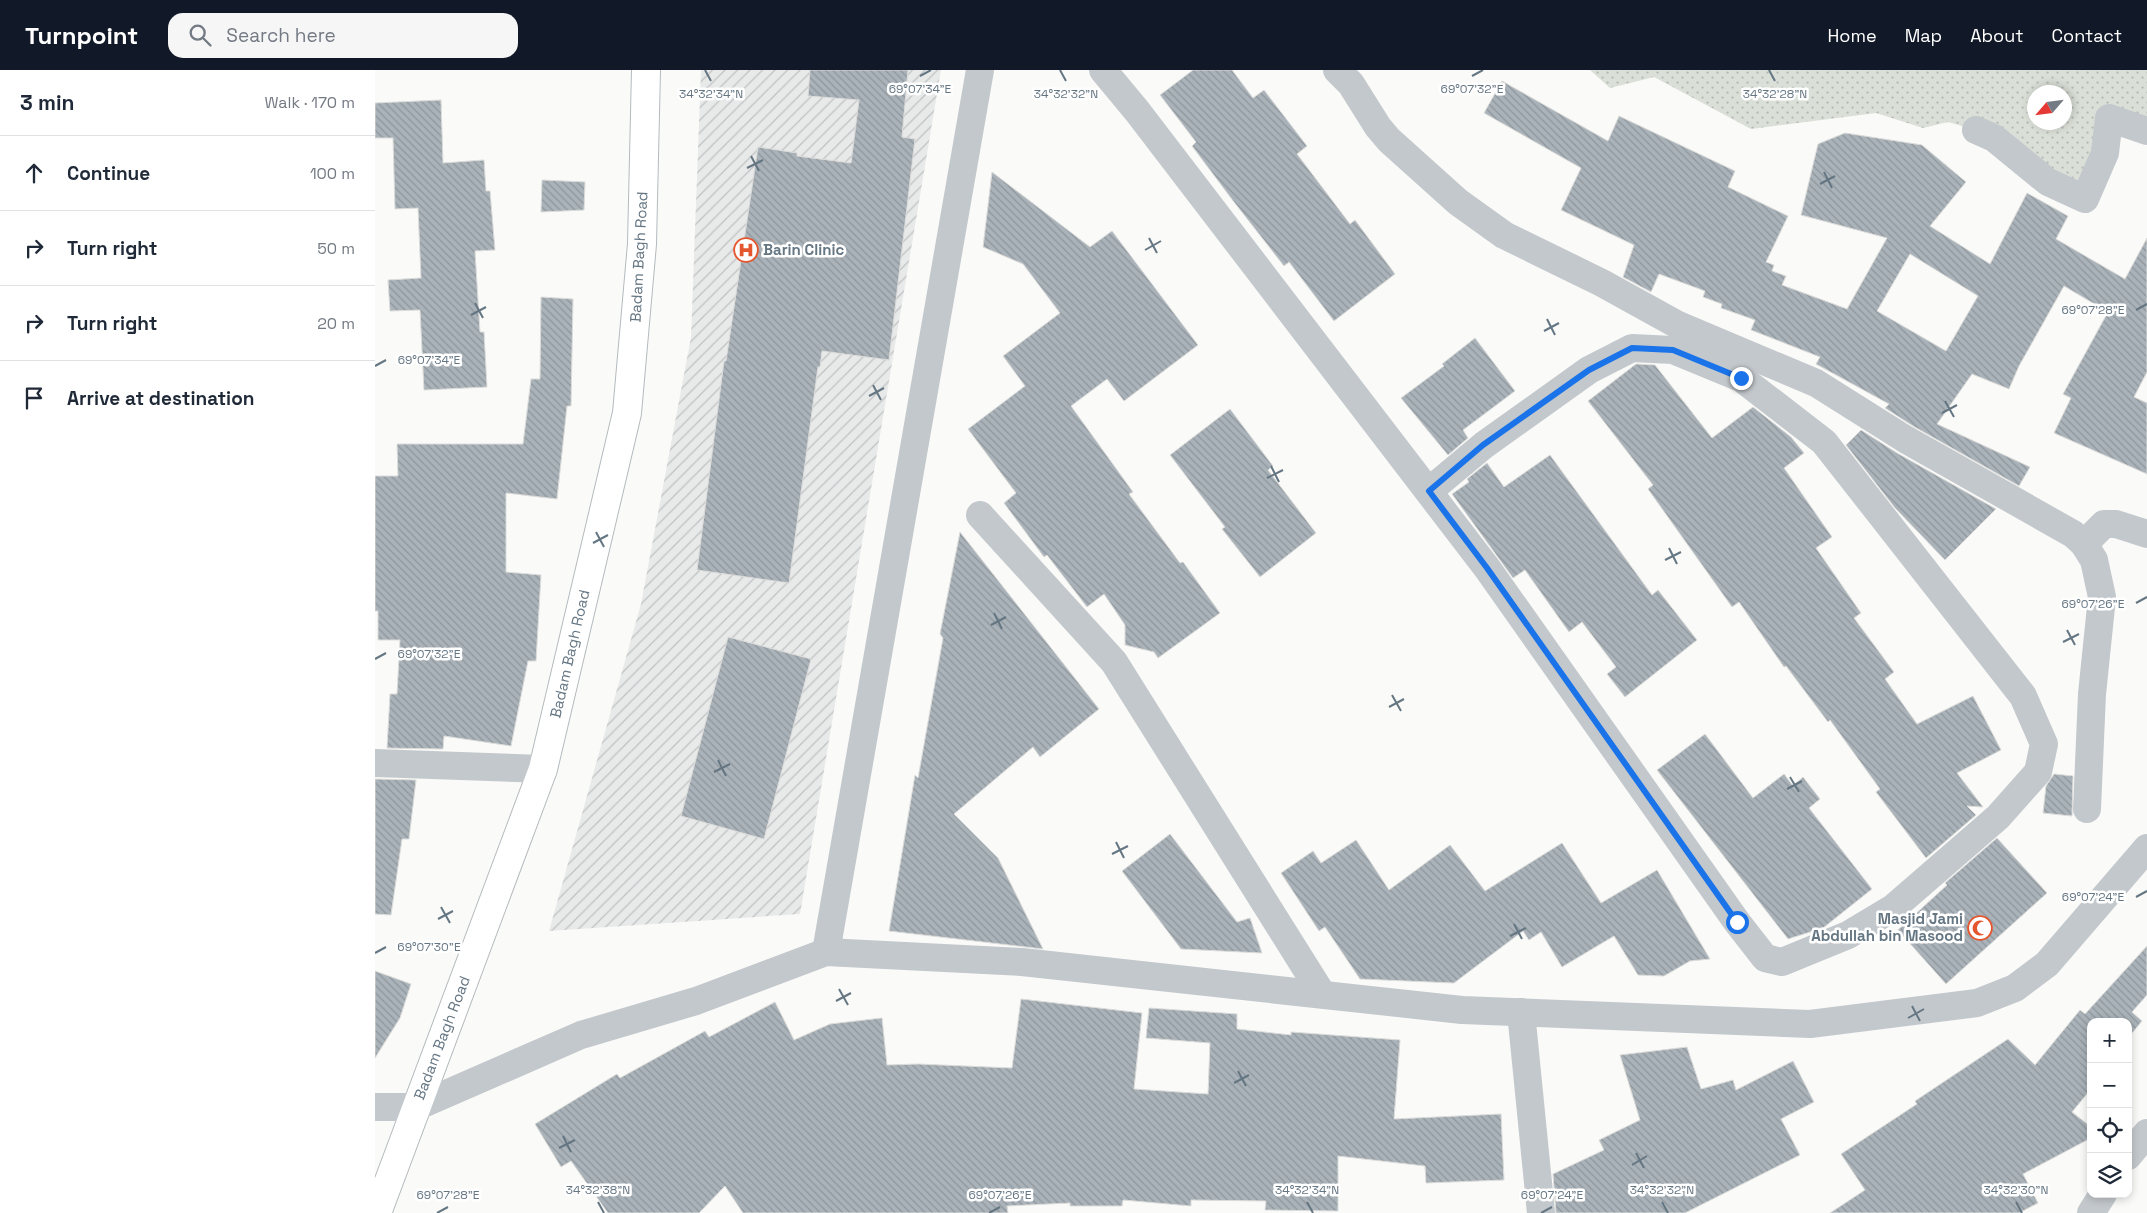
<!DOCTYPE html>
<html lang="en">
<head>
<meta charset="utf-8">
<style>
  body { margin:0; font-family:"Space Grotesk",sans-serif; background:#f6f6f7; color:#1f2937 }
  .controls { position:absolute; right:15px; bottom:15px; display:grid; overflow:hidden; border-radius:10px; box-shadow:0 2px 8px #0003 }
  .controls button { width:45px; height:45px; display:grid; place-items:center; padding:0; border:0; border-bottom:1px solid #e0e1e3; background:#fff; color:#1f2937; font:25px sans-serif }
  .compass { position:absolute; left:1652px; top:15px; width:45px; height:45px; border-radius:50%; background:#fff; box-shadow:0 2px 8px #0003; rotate:242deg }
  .stop { position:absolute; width:15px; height:15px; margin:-11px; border:4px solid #1a73e8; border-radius:50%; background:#fff }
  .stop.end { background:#1a73e8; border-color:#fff; box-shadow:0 1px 5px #0008 }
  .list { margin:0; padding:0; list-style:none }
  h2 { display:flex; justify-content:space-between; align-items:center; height:65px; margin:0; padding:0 20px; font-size:21px }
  h2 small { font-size:16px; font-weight:400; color:#747a83 }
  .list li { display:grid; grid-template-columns:32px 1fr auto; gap:15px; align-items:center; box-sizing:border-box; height:75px; padding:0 20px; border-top:1px solid #e0e1e3 }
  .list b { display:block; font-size:19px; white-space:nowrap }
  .list em { font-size:16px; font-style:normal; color:#747a83 }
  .icon { flex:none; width:28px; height:28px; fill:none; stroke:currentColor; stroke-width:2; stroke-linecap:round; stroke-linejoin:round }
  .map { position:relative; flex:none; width:1772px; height:1143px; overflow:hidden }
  header { display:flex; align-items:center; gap:30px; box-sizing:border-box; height:70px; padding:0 25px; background:#111827; color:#fff }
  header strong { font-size:24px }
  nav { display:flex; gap:28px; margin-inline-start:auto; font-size:18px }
  .search { width:350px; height:45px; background:#f6f6f7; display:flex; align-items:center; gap:12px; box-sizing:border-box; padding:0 18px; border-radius:15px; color:#747a83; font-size:19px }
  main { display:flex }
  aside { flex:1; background:#fff }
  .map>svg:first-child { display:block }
</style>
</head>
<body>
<header>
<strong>Turnpoint</strong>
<div class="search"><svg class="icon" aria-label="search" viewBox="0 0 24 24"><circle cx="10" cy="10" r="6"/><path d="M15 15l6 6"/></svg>Search here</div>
<nav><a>Home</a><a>Map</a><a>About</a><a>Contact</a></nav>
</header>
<main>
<aside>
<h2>3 min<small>Walk · 170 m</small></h2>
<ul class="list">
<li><svg class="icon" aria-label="ahead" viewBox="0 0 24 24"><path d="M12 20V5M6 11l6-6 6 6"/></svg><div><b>Continue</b></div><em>100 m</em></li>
<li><svg class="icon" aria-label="right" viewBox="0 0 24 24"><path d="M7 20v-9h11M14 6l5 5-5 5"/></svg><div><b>Turn right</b></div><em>50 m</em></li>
<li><svg class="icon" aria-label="right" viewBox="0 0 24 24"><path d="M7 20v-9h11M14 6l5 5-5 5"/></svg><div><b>Turn right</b></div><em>20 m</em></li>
<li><svg class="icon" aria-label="arrive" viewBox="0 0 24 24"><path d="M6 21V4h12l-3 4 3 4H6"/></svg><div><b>Arrive at destination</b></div></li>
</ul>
</aside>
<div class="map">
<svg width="1772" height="1143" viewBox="0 0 1772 1143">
  <defs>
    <pattern id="industrial-furrows" width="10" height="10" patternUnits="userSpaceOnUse" patternTransform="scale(1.25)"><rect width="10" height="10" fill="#e8e9e9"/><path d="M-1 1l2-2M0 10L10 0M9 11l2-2" fill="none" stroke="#c0c1c2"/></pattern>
    <pattern id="grass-dots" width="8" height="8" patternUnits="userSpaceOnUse" patternTransform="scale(1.25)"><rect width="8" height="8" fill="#dadfd7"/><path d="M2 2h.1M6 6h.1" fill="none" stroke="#b4b9b4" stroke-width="1.8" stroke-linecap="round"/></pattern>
    <pattern id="building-back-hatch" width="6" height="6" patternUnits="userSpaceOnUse" patternTransform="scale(1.25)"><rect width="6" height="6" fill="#aab3b9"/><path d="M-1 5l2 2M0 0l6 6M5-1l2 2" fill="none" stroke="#8e969c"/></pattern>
  </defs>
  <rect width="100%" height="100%" fill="#fafaf8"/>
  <path fill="url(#industrial-furrows)" d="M 326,0 L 566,0 L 425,844 L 174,861 L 266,534 L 316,267 Z"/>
  <path fill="url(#grass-dots)" fill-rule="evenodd" d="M 1215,0 L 1772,0 L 1772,61 L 1734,48 L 1710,129 L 1601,60 L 1573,52 L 1548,58 L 1501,43 L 1376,59 L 1279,7 L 1235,18 ZM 1660,22 L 1690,22 L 1690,52 L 1660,52 Z"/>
  <g fill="url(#building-back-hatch)" stroke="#dcdcda" fill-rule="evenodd">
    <path d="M 435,0 L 533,0 L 527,67 L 540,69 L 514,290 L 447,281 L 445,297 L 443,297 L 414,513 L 322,500 L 349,291 L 351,291 L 383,77 L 422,83 L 422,86 L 476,93 L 484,30 L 433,26 Z"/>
    <path d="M 818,0 L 857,0 L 878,28 L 889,20 L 932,76 L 922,84 L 975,154 L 980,150 L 1020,204 L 959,251 L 914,192 L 909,196 L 859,132 L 817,76 L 821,72 L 785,25 Z"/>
    <path d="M 1127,11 L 1233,71 L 1244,46 L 1360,101 L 1353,117 L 1413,146 L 1391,192 L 1399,195 L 1397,201 L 1411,206 L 1407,215 L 1472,239 L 1512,168 L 1426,145 L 1443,74 L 1470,63 L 1547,75 L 1591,112 L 1555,156 L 1615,194 L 1652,123 L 1693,146 L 1681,169 L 1750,209 L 1772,168 L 1772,302 L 1759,327 L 1772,333 L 1772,404 L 1679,363 L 1696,328 L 1688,324 L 1733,242 L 1689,216 L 1644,296 L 1634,319 L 1597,304 L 1562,354 L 1655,397 L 1644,416 L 1538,356 L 1510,338 L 1514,334 L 1441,294 L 1445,287 L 1376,260 L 1380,250 L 1346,238 L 1347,234 L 1328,227 L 1330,221 L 1284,204 L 1276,222 L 1248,207 L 1259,175 L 1186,140 L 1206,98 L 1109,43 ZM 1535,184 L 1603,226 L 1571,281 L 1502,241 Z"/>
    <path d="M 66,30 L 68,93 L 109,90 L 111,121 L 115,121 L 120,180 L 100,181 L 105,262 L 109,262 L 112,317 L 49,320 L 45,240 L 15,241 L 13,210 L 46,208 L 43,138 L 20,139 L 18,68 L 0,68 L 0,33 Z"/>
    <path d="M 617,102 L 715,177 L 737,161 L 823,275 L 749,331 L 732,309 L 696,336 L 758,422 L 754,424 L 805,493 L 808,492 L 845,543 L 783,588 L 779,582 L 750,575 L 750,555 L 729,524 L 712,537 L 672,485 L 669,487 L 629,433 L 641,423 L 593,359 L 650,316 L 628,286 L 685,243 L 648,194 L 608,177 Z"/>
    <path d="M 167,110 L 210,112 L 209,140 L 166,142 Z"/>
    <path d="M 166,227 L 198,229 L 196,336 L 192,336 L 182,429 L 131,423 L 131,502 L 166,505 L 161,591 L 153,591 L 136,676 L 69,666 L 68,679 L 12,678 L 15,624 L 22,624 L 25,570 L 3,570 L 3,541 L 0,541 L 0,406 L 23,406 L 22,374 L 148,374 L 156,309 L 165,309 Z"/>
    <path d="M 1100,268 L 1140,321 L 1088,360 L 1093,368 L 1073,385 L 1026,328 L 1069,296 L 1067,294 Z"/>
    <path d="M 1261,294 L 1280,295 L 1337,368 L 1378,337 L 1416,367 L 1429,383 L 1409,398 L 1457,467 L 1441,478 L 1486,543 L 1479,548 L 1519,602 L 1510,609 L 1542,654 L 1598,626 L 1626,680 L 1582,703 L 1608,737 L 1592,736 L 1601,745 L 1551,788 L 1501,722 L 1505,719 L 1455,650 L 1453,652 L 1411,596 L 1409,597 L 1364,532 L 1357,537 L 1273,419 L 1278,415 L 1213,331 Z"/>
    <path d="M 855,339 L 898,396 L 893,400 L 941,463 L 885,507 L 847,459 L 850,457 L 795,385 Z"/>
    <path d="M 1486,360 L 1522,383 L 1621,439 L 1570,490 L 1520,438 L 1471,375 Z"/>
    <path d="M 1175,385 L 1277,525 L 1283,520 L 1322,570 L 1250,627 L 1232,604 L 1241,597 L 1207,552 L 1194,562 L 1150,500 L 1138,508 L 1077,424 L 1094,412 L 1092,409 L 1112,393 L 1129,417 Z"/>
    <path d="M 585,462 L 724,639 L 665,687 L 658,677 L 579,744 L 623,788 L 668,879 L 514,861 L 540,705 L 543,708 L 568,568 L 565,564 Z"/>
    <path d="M 353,567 L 436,589 L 389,769 L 306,746 Z"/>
    <path d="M 1330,664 L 1378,728 L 1409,704 L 1418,716 L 1428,707 L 1445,729 L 1434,738 L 1497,819 L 1448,858 L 1413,869 L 1282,700 Z"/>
    <path d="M 1679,704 L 1698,706 L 1697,746 L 1668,743 L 1671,716 Z"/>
    <path d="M 0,709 L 41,710 L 34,769 L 27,769 L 16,845 L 0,844 Z"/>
    <path d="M 795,764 L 862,852 L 875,848 L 887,883 L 806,879 L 747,801 Z"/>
    <path d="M 1622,768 L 1672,823 L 1571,914 L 1523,860 L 1572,815 L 1570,813 Z"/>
    <path d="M 981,770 L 1014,820 L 1075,775 L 1110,821 L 1187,773 L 1226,833 L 1282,800 L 1335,889 L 1315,891 L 1289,906 L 1263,905 L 1239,866 L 1187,897 L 1166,862 L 1154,870 L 1148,861 L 1079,913 L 985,909 L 950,857 L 944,861 L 906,803 L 938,781 L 946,793 Z"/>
    <path d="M 1772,876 L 1772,925 L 1757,942 L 1767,951 L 1753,968 L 1753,952 L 1716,952 L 1716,1019 L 1697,1042 L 1716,1057 L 1716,1068 L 1648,1104 L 1663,1133 L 1644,1143 L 1455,1143 L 1490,1120 L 1466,1084 L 1542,1034 L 1540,1031 L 1633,969 L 1660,995 L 1705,940 L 1710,944 Z"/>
    <path d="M 0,901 L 36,914 L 25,948 L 0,988 Z"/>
    <path d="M 646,929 L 767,943 L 759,1019 L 833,1024 L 835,973 L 771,968 L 774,938 L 862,944 L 862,959 L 916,965 L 916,962 L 1025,970 L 1019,1049 L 1126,1044 L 1129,1110 L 1051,1113 L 1050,1096 L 963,1086 L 963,1141 L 890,1140 L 891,1131 L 816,1130 L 816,1136 L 748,1130 L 747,1136 L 695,1136 L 695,1133 L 632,1136 L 633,1143 L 368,1143 L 350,1116 L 324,1143 L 233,1143 L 196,1091 L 186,1097 L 160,1054 L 242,1004 L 245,1008 L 330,961 L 334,967 L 400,932 L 419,970 L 455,954 L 507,948 L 512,995 L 543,994 L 637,998 Z"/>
    <path d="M 1312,977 L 1326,1019 L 1358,1010 L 1361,1020 L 1418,991 L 1439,1032 L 1406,1049 L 1425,1085 L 1310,1143 L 1181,1143 L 1178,1104 L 1229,1080 L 1224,1070 L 1265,1050 L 1245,985 Z"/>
  </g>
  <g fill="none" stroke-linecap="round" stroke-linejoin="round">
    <g stroke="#b5babe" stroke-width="30">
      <path id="major" d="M 2,1143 L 168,699 L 252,343 L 267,174 L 271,0"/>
    </g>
    <g stroke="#c3c8cc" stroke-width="28">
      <path d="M 728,0 L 762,41 L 1112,498 L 1362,852 L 1390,888 L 1407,892 L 1473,865 L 1518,838 L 1623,747 L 1663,702 L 1669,674 L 1648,626 L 1449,372 L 1366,308 L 1298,280 L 1257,278 L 1214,300 L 1109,375 L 1054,421"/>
      <path d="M 962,0 L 976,14 L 1003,57 L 1014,70 L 1083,132 L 1129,165 L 1227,213 L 1303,255 L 1441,313 L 1530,369 L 1698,464 L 1709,474 L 1719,490 L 1727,527 L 1717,624 L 1712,739"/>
      <path d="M 1601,60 L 1619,68 L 1673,112 L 1710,129 L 1730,83 L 1734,48 L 1772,61"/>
      <path d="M 605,445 L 739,592 L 947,924"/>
      <path d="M 1709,474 L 1729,454 L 1741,454 L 1772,464"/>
      <path d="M 0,693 L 168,699"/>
      <path d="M 451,882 L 605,0"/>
      <path d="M 1146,942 L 1166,1143"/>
      <path d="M 0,1037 L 41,1037 L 206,965 L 321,931 L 451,882 L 647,892 L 1087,940 L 1435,954 L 1602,933 L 1640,918 L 1672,894 L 1772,778"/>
      <path d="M 1753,1086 L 1772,1063"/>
      <path d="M 1716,1143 L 1728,1124"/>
    </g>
    <use href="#major" stroke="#fff" stroke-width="28"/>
  </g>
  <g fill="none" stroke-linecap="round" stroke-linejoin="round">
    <path stroke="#1a73e8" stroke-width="6" d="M 1362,852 L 1112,498 L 1054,421 L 1108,375 L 1214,300 L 1257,278 L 1298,280 L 1366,308"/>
  </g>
  <path fill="none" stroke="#657683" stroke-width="2" d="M 330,0 L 336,11M 685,0 L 691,11M 1394,0 L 1400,11M 545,6 L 556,0M 1097,6 L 1108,0M 376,86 L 384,101M 372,98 L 388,90M 1449,102 L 1457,118M 1445,114 L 1460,106M 774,168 L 782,183M 770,180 L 786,171M 100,233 L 108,248M 1761,240 L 1772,234M 96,245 L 111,237M 1172,249 L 1180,265M 1169,261 L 1184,253M 0,296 L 11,290M 498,315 L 506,330M 494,326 L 509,318M 1570,331 L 1579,347M 1567,343 L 1582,335M 896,396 L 904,412M 892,408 L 908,400M 221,462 L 229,477M 218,473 L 233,465M 1294,478 L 1302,494M 1290,490 L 1306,482M 1761,533 L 1772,527M 619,543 L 627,559M 616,555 L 631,547M 1692,560 L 1700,575M 1688,572 L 1704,564M 0,589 L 11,583M 1017,625 L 1026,641M 1014,637 L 1029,629M 343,690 L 351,706M 339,702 L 355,694M 1415,707 L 1424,722M 1412,719 L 1427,711M 741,772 L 749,788M 737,784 L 753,776M 1761,827 L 1772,821M 66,837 L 75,853M 63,849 L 78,841M 1139,854 L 1147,869M 1135,866 L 1151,858M 0,883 L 11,877M 464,919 L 473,935M 461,931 L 476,923M 1537,936 L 1545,951M 1533,948 L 1549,939M 863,1001 L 871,1016M 859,1013 L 874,1005M 188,1066 L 196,1082M 184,1078 L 200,1070M 1261,1083 L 1269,1098M 1257,1095 L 1272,1086M 223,1132 L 229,1143M 932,1132 L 938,1143M 1287,1132 L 1293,1143M 1641,1132 L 1647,1143M 62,1143 L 73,1137M 614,1143 L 625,1137M 1166,1143 L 1177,1137"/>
  <defs>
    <g id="hospital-ring" transform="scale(1.25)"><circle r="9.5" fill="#fff" stroke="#e4572e" stroke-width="1.5"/><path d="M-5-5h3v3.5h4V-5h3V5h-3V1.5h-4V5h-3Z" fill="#e4572e"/></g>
    <g id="mosque-ring" transform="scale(1.25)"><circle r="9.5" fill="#fff" stroke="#e4572e" stroke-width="1.5"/><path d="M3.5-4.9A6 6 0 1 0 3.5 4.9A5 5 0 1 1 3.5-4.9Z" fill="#e4572e"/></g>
  </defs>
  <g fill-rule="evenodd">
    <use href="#hospital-ring" x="371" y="180"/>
    <use href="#mosque-ring" x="1605" y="858"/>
  </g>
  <g text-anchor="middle" stroke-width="5" stroke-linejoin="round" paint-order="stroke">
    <g font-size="15" font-weight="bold" fill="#657683" stroke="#fff" text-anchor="start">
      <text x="388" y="185">Barin Clinic</text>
      <text x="1588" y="854" text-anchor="end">Masjid Jami<tspan x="1588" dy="17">Abdullah bin Masood</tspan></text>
    </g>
    <g font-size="15" fill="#657683" stroke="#fff">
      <text transform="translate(264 187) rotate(-87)" y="5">Badam Bagh Road</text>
      <text transform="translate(195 584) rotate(-77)" y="5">Badam Bagh Road</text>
      <text transform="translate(67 968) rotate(-69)" y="5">Badam Bagh Road</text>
    </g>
  </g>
  <g font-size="12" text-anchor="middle" fill="#657683" stroke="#fff" stroke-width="5" stroke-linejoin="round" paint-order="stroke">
    <text x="1097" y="23">69°07'32"E</text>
    <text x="545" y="23">69°07'34"E</text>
    <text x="336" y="28">34°32'34"N</text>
    <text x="691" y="28">34°32'32"N</text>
    <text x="1400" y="28">34°32'28"N</text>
    <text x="1718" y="244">69°07'28"E</text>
    <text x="54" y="294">69°07'34"E</text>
    <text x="1718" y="538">69°07'26"E</text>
    <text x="54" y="588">69°07'32"E</text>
    <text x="1718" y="831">69°07'24"E</text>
    <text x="54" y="881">69°07'30"E</text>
    <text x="223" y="1124">34°32'38"N</text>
    <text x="932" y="1124">34°32'34"N</text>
    <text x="1287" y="1124">34°32'32"N</text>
    <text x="1641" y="1124">34°32'30"N</text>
    <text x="73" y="1129">69°07'28"E</text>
    <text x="625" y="1129">69°07'26"E</text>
    <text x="1177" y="1129">69°07'24"E</text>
  </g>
</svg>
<div class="controls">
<button>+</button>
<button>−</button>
<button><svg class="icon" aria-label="locate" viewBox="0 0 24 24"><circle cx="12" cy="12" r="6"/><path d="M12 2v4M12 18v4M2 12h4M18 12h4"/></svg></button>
<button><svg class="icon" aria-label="layers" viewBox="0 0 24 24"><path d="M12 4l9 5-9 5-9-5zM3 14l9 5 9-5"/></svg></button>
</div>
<svg class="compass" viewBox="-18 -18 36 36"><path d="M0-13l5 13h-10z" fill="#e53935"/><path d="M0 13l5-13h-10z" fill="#747a83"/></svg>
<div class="stop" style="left:1362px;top:852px"></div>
<div class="stop end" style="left:1366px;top:308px"></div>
</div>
</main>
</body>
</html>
